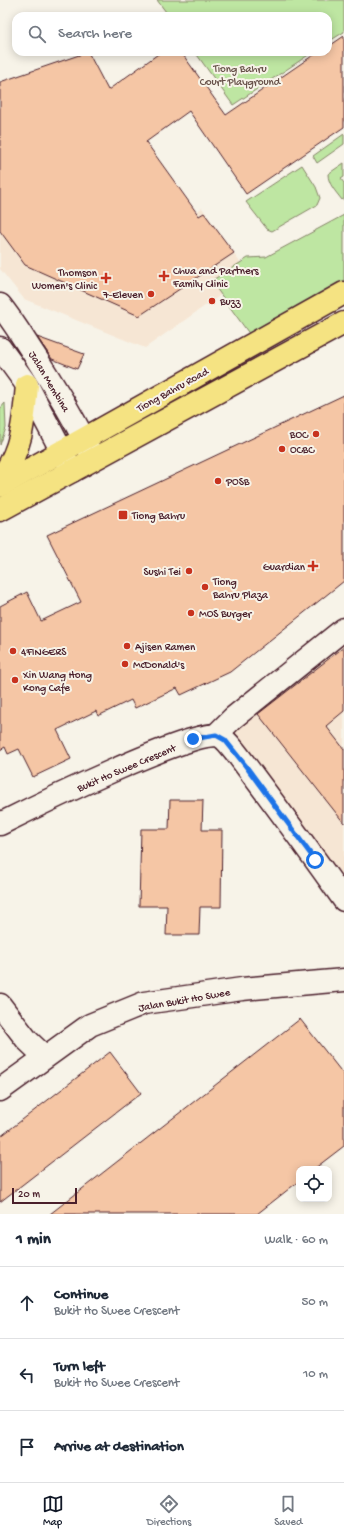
<!DOCTYPE html>
<html lang="en">
<head>
<meta charset="utf-8">
<style>
  body { margin:0; font-family:"Gochi Hand",sans-serif; background:#f6f6f7; color:#1f2937 }
  .controls { position:absolute; right:12px; bottom:12px; display:grid; overflow:hidden; border-radius:8px; box-shadow:0 2px 10px #0003 }
  .controls button { width:36px; height:36px; display:grid; place-items:center; padding:0; border:0; border-bottom:1px solid #e0e1e3; background:#fff; color:#1f2937; font:20px sans-serif }
  .scale { position:absolute; left:12px; bottom:10px; width:65px; box-sizing:border-box; padding-left:4px; border:2px solid #4a1f2b; border-top:0; font-size:11px; line-height:14px; white-space:nowrap; color:#4a1f2b; -webkit-text-stroke:3px #f7f3e8; paint-order:stroke }
  .stop { position:absolute; width:12px; height:12px; margin:-9px; border:3px solid #1a73e8; border-radius:50%; background:#fff }
  .stop.end { background:#1a73e8; border-color:#fff; box-shadow:0 1px 4px #0008 }
  .list { margin:0; padding:0; list-style:none }
  h2 { display:flex; justify-content:space-between; align-items:center; height:52px; margin:0; padding:0 16px; font-size:17px }
  h2 small { font-size:13px; font-weight:400; color:#747a83 }
  .list li { display:grid; grid-template-columns:26px 1fr auto; gap:12px; align-items:center; box-sizing:border-box; height:72px; padding:0 16px; border-top:1px solid #e0e1e3 }
  .list b { display:block; font-size:15px; white-space:nowrap }
  .list p { margin:0; font-size:13px; white-space:nowrap; color:#747a83 }
  .list em { font-size:13px; font-style:normal; color:#747a83 }
  .icon { flex:none; width:22px; height:22px; fill:none; stroke:currentColor; stroke-width:2; stroke-linecap:round; stroke-linejoin:round }
  .map { position:relative; flex:none; width:344px; height:1214px; overflow:hidden }
  .search { position:absolute; background:#fff; box-shadow:0 2px 10px #0003; left:12px; right:12px; top:12px; height:44px; display:flex; align-items:center; gap:10px; box-sizing:border-box; padding:0 14px; border-radius:12px; color:#747a83; font-size:15px }
  .sheet { height:268px; background:#fff }
  nav { display:flex; justify-content:space-around; align-items:center; box-sizing:border-box; height:56px; border-top:1px solid #e0e1e3; background:#fff; font-size:11px; color:#747a83 }
  nav a { display:grid; justify-items:center; gap:2px }
  nav .on { color:#111827 }
  .map>svg:first-child { display:block }
</style>
</head>
<body>
<div class="map">
<svg width="344" height="1214" viewBox="0 0 344 1214">
  <rect width="100%" height="100%" fill="#f7f3e8"/>
  <filter id="ink" filterUnits="userSpaceOnUse"><feTurbulence type="fractalNoise" baseFrequency=".025" numOctaves="2"/><feDisplacementMap in="SourceGraphic" scale="8" xChannelSelector="R" yChannelSelector="G"/><feConvolveMatrix kernelMatrix="1 2 1 2 8 2 1 2 1" color-interpolation-filters="sRGB"/></filter>
  <g filter="url(#ink)">
    <g fill="#f6e6d4">
      <path d="M 202,208 L 249,275 L 145,348 L 24,299 L 0,269 L 0,217 L 126,258 Z"/>
      <path d="M 344,638 L 344,880 L 228,728 Z"/>
    </g>
    <g fill="#bee6a2" stroke="#848266">
      <path d="M 157,0 L 344,0 L 344,32 L 328,42 L 328,16 L 169,16 Z"/>
      <path d="M 195,52 L 313,52 L 233,105 Z"/>
      <path d="M 344,134 L 344,144 L 317,163 L 313,156 Z"/>
      <path d="M 344,163 L 344,177 L 341,179 L 344,183 L 344,199 L 342,200 C 336,192 328,184 328,174 Z"/>
      <path d="M 302,165 L 316,187 L 320,198 L 317,205 L 272,231 L 267,229 L 246,202 Z"/>
      <path d="M 344,215 L 344,289 L 253,339 L 211,281 L 248,258 L 266,257 Z"/>
      <path d="M 5,403 L 6,428 L 0,445 L 0,409 Z"/>
    </g>
    <g fill="#f5c6a5" stroke="#4a1f2b">
      <path d="M 344,36 L 344,127 L 246,194 L 189,111 L 146,142 L 199,216 L 204,213 L 234,253 L 139,316 L 25,265 L 0,231 L 0,82 L 88,52 L 108,90 L 161,52 L 181,52 L 226,115 L 312,56 L 320,52 L 328,52 L 328,47 Z"/>
      <path d="M 37,337 L 84,354 L 77,369 L 52,359 Z"/>
      <path d="M 344,395 L 344,581 L 230,672 L 181,695 L 177,688 L 135,708 L 131,700 L 98,716 L 96,711 L 57,730 L 71,759 L 33,777 L 19,749 L 8,754 L 5,747 L 0,750 L 0,606 L 27,592 L 41,621 L 81,602 L 47,535 Z"/>
      <path d="M 344,647 L 344,711 L 326,726 L 344,749 L 344,823 L 258,714 Z"/>
      <path d="M 170,800 L 203,800 L 202,830 L 222,830 L 221,907 L 200,907 L 199,935 L 166,935 L 167,906 L 139,906 L 141,829 L 169,829 Z"/>
      <path d="M 300,1019 L 344,1075 L 344,1146 L 314,1169 L 299,1169 L 299,1181 L 257,1214 L 50,1214 Z"/>
      <path d="M 110,1052 L 141,1093 L 0,1202 L 0,1137 Z"/>
    </g>
    <g fill="none" stroke-linecap="round" stroke-linejoin="round">
      <g stroke="#4a1f2b" stroke-width="25">
        <g id="minor">
          <path d="M 0,305 C 13,321 23,338 35,356 C 55,388 76,421 92,456"/>
          <path d="M 0,348 L 27,385 L 72,471"/>
          <path d="M 216,735 L 233,718 L 344,629"/>
          <path d="M 0,824 C 30,809 198,726 220,736 C 229,741 248,769 255,778 C 285,818 315,859 344,900"/>
          <path d="M 0,1005 L 27,1040 L 45,1057"/>
          <path d="M 0,1090 L 90,1025 L 144,1003 L 242,989 L 344,980"/>
        </g>
      </g>
      <g stroke="#4a1f2b" stroke-width="25">
        <g id="major">
          <path d="M 0,479 C 22,451 24,420 27,385"/>
          <path d="M 0,486 L 344,293"/>
          <path d="M 0,510 L 72,471 L 344,323"/>
        </g>
      </g>
      <use href="#minor" stroke="#f7f3e8" stroke-width="22"/>
      <use href="#major" stroke="#f5e382" stroke-width="22"/>
    </g>
  </g>
  <g fill="none" stroke-linecap="round" stroke-linejoin="round" filter="url(#ink)">
    <path stroke="#1a73e8" stroke-width="5" d="M 193,739 L 216,735 L 225,740 L 245,765 L 315,860"/>
  </g>
  <g fill="#c8321e" stroke="#f7f3e8" stroke-width="1.5">
    <path d="M162 270h4v4h4v4h-4v4h-4v-4h-4v-4h4z"/>
    <path d="M104 272h4v4h4v4h-4v4h-4v-4h-4v-4h4z"/>
    <circle cx="151" cy="294" r="4"/>
    <circle cx="212" cy="301" r="4"/>
    <circle cx="316" cy="434" r="4"/>
    <circle cx="282" cy="449" r="4"/>
    <circle cx="218" cy="481" r="4"/>
    <rect x="118" y="510" width="10" height="10" rx="2"/>
    <path d="M311 560h4v4h4v4h-4v4h-4v-4h-4v-4h4z"/>
    <circle cx="189" cy="571" r="4"/>
    <circle cx="205" cy="587" r="4"/>
    <circle cx="191" cy="613" r="4"/>
    <circle cx="127" cy="646" r="4"/>
    <circle cx="13" cy="651" r="4"/>
    <circle cx="125" cy="664" r="4"/>
    <circle cx="15" cy="680" r="4"/>
  </g>
  <g text-anchor="middle" stroke-width="4" stroke-linejoin="round" paint-order="stroke">
    <g font-size="11" fill="#675149" stroke="#f7f3e8">
      <text x="240" y="72">Tiong Bahru<tspan x="240" dy="13">Court Playground</tspan></text>
    </g>
    <g font-size="11" fill="#4a1f2b" stroke="#f7f3e8" text-anchor="start">
      <text x="173" y="274">Chua and Partners<tspan x="173" dy="13">Family Clinic</tspan></text>
      <text x="97" y="276" text-anchor="end">Thomson<tspan x="97" dy="13">Women's Clinic</tspan></text>
      <text x="143" y="298" text-anchor="end">7-Eleven</text>
      <text x="220" y="305">Buzz</text>
      <text x="308" y="438" text-anchor="end">BOC</text>
      <text x="290" y="453">OCBC</text>
      <text x="226" y="485">POSB</text>
      <text x="132" y="519">Tiong Bahru</text>
      <text x="305" y="570" text-anchor="end">Guardian</text>
      <text x="181" y="575" text-anchor="end">Sushi Tei</text>
      <text x="213" y="585">Tiong<tspan x="213" dy="13">Bahru Plaza</tspan></text>
      <text x="199" y="617">MOS Burger</text>
      <text x="135" y="650">Ajisen Ramen</text>
      <text x="21" y="655">4FINGERS</text>
      <text x="133" y="668">McDonald's</text>
      <text x="23" y="678">Xin Wang Hong<tspan x="23" dy="13">Kong Cafe</tspan></text>
    </g>
    <g font-size="11" fill="#4a1f2b" stroke="#f7f3e8">
      <text transform="translate(50 381) rotate(59)" y="4">Jalan Membina</text>
      <text transform="translate(172 389) rotate(-29)" y="4">Tiong Bahru Road</text>
      <text transform="translate(126 767) rotate(-23)" y="4">Bukit Ho Swee Crescent</text>
      <text transform="translate(184 999) rotate(-10)" y="4">Jalan Bukit Ho Swee</text>
    </g>
  </g>
</svg>
<div class="controls">
<button><svg class="icon" aria-label="locate" viewBox="0 0 24 24"><circle cx="12" cy="12" r="6"/><path d="M12 2v4M12 18v4M2 12h4M18 12h4"/></svg></button>
</div>
<div class="scale">20 m</div>
<div class="stop" style="left:315px;top:860px"></div>
<div class="stop end" style="left:193px;top:739px"></div>
<div class="search"><svg class="icon" aria-label="search" viewBox="0 0 24 24"><circle cx="10" cy="10" r="6"/><path d="M15 15l6 6"/></svg>Search here</div>
</div>
<section class="sheet">
<h2>1 min<small>Walk · 60 m</small></h2>
<ul class="list">
<li><svg class="icon" aria-label="ahead" viewBox="0 0 24 24"><path d="M12 20V5M6 11l6-6 6 6"/></svg><div><b>Continue</b><p>Bukit Ho Swee Crescent</p></div><em>50 m</em></li>
<li><svg class="icon" aria-label="left" viewBox="0 0 24 24"><path d="M17 20v-9H6M10 6l-5 5 5 5"/></svg><div><b>Turn left</b><p>Bukit Ho Swee Crescent</p></div><em>10 m</em></li>
<li><svg class="icon" aria-label="arrive" viewBox="0 0 24 24"><path d="M6 21V4h12l-3 4 3 4H6"/></svg><div><b>Arrive at destination</b></div></li>
</ul>
</section>
<nav>
<a class="on"><svg class="icon" aria-label="map" viewBox="0 0 24 24"><path d="M3 6l6-2 6 2 6-2v14l-6 2-6-2-6 2zM9 4v14M15 6v14"/></svg>Map</a>
<a><svg class="icon" aria-label="directions" viewBox="0 0 24 24"><path d="M12 3l9 9-9 9-9-9zM9 14v-3h6M13 9l2 2-2 2"/></svg>Directions</a>
<a><svg class="icon" aria-label="saved" viewBox="0 0 24 24"><path d="M7 4h10v16l-5-4-5 4z"/></svg>Saved</a>
</nav>
</body>
</html>
